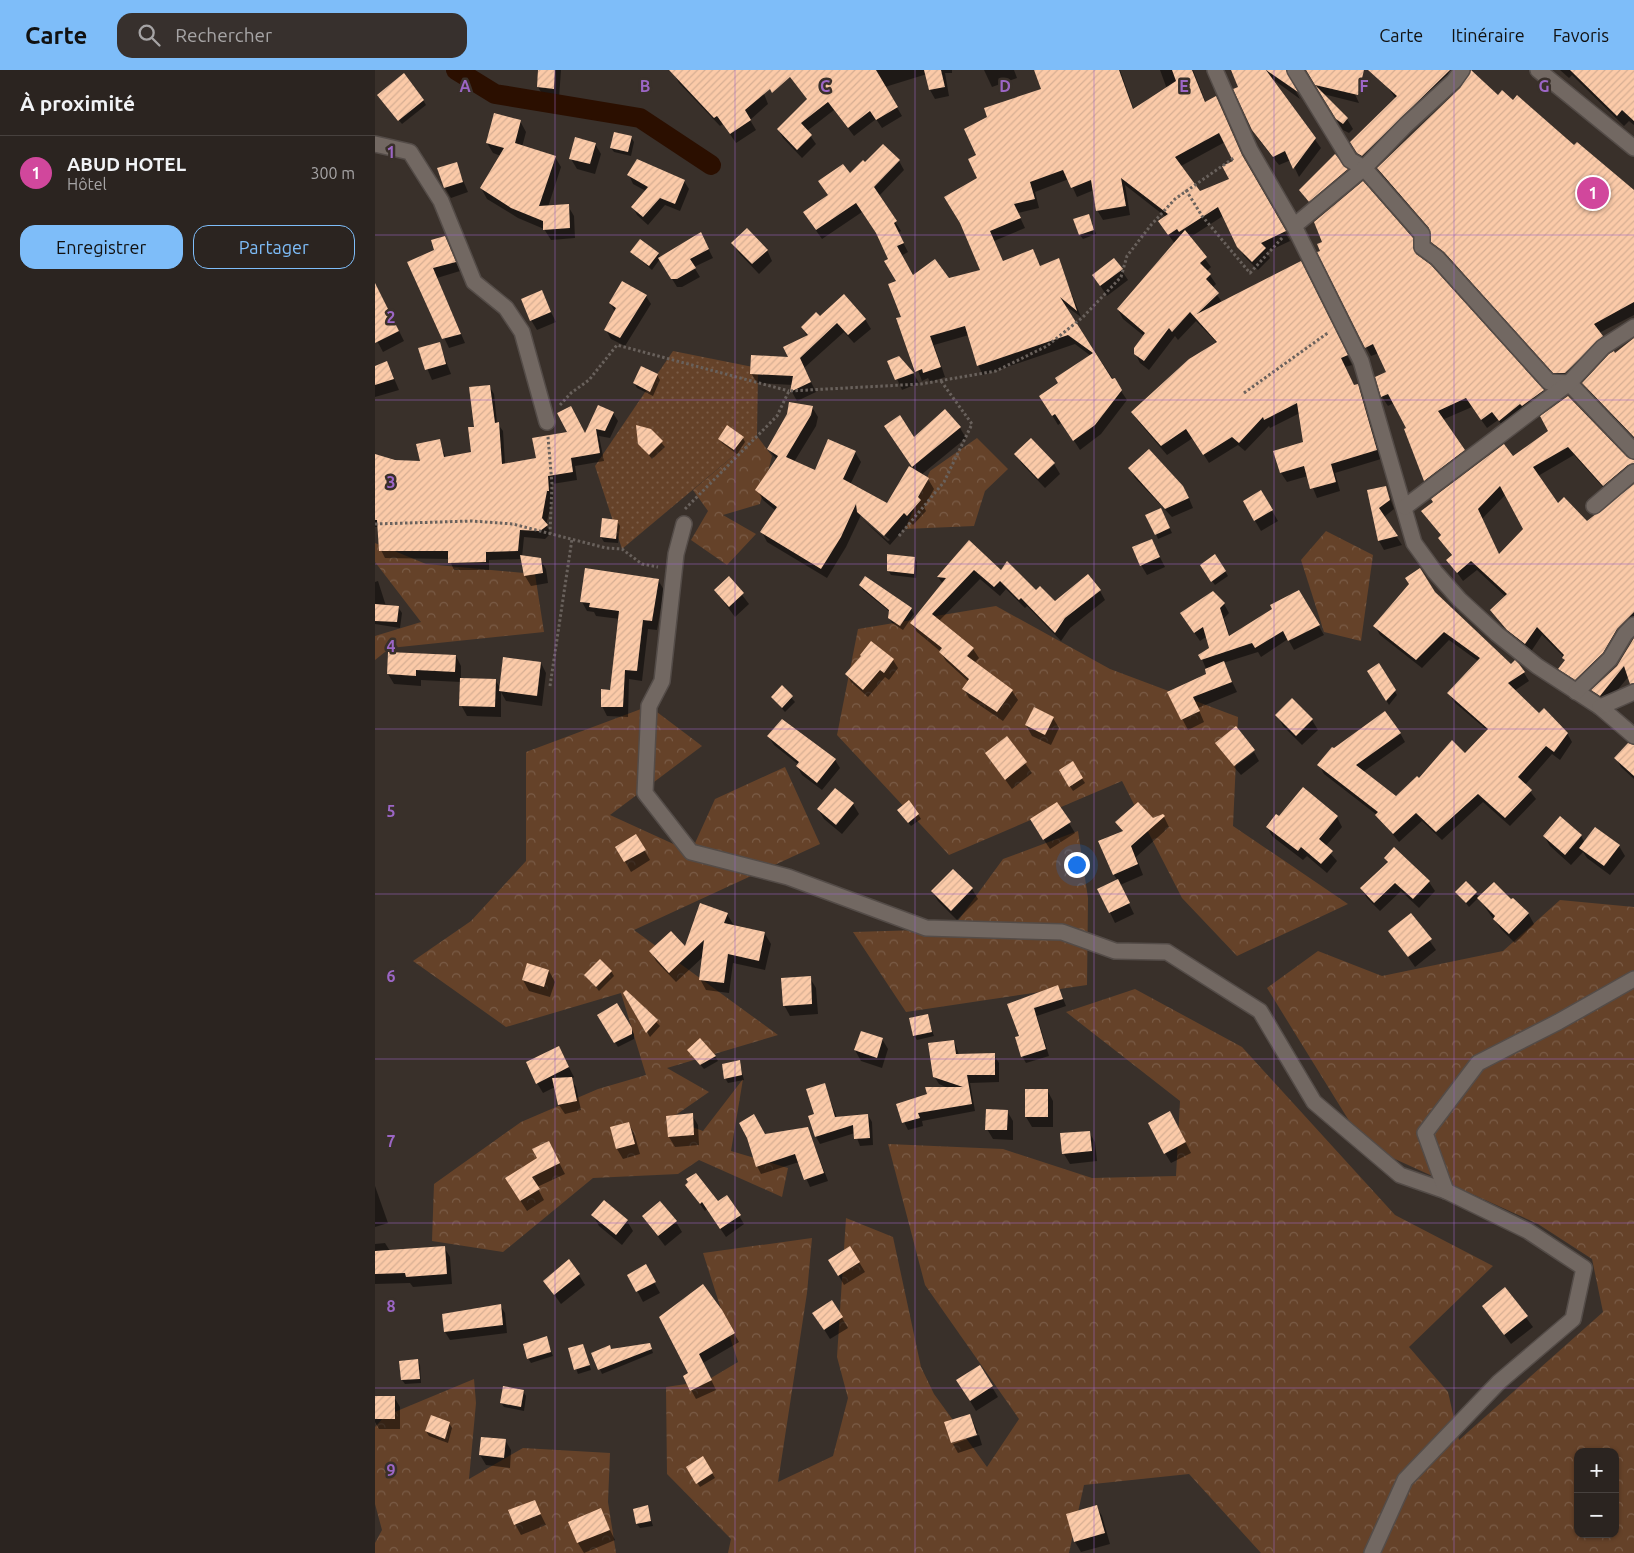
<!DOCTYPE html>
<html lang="fr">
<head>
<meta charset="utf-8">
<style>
  body { margin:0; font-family:Ubuntu,sans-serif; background:#37302d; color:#f1f3f6 }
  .controls { position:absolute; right:15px; bottom:15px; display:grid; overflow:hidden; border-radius:10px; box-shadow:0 1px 4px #0004 }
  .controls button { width:45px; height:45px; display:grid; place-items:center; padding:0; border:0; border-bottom:1px solid #47413e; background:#2b2420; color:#f1f3f6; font:25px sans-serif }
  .you { position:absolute; left:701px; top:794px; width:18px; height:18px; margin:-12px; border:4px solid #fff; border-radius:50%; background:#1a73e8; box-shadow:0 0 0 8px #1a73e833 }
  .badge { display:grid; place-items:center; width:32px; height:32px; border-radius:50%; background:#7ebdf9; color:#fff; font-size:16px; font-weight:700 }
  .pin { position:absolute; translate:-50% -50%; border:2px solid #fff; box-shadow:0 1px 5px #0006 }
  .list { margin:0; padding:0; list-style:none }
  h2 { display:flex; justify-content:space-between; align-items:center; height:65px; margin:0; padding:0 20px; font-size:21px }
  h2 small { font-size:16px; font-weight:400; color:#a6a4a5 }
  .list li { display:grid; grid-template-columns:32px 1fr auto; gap:15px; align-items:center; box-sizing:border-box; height:75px; padding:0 20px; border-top:1px solid #47413e }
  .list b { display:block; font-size:19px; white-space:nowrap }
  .list p { margin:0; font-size:16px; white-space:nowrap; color:#a6a4a5 }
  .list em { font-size:16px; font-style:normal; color:#a6a4a5 }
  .actions { display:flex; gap:10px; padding:15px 20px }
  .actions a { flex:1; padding:11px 0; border:1px solid #7ebdf9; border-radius:15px; text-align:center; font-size:18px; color:#7ebdf9 }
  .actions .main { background:#7ebdf9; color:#111 }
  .icon { flex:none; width:28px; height:28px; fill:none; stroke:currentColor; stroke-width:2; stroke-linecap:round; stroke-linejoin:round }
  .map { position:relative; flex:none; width:1259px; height:1483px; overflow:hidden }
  header { display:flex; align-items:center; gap:30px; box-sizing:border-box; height:70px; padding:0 25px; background:#7ebdf9; color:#111 }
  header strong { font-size:24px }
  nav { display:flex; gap:28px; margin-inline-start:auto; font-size:18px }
  .search { width:350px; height:45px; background:#37302d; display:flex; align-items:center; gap:12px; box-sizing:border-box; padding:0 18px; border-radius:15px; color:#a6a4a5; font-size:19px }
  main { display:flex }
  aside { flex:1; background:#2b2420 }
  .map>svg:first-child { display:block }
</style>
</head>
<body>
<header>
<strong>Carte</strong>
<div class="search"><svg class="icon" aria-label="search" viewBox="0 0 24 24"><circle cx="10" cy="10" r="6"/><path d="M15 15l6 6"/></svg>Rechercher</div>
<nav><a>Carte</a><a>Itinéraire</a><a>Favoris</a></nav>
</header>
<main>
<aside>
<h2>À proximité<small></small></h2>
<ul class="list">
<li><span class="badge" style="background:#d1479c">1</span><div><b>ABUD HOTEL</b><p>Hôtel</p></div><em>300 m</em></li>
</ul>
<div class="actions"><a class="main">Enregistrer</a><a>Partager</a></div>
</aside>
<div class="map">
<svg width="1259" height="1483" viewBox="0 0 1259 1483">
  <defs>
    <pattern id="forest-crowns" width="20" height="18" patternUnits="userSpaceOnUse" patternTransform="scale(1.25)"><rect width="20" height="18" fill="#654229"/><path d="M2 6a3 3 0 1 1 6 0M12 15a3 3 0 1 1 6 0" fill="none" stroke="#7a5c47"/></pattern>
    <pattern id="park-dots" width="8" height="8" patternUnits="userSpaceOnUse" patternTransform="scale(1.25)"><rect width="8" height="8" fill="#654229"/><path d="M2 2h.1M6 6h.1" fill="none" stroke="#7a5c47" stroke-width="1.8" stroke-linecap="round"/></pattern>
    <pattern id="building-hatch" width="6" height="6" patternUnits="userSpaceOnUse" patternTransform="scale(1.25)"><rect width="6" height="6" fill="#fbcaa8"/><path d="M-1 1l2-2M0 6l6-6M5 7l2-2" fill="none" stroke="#d6ae93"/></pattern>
  </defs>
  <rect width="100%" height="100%" fill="#39302a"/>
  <g fill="url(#forest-crowns)" fill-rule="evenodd">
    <path d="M 382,366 L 397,386 L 385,434 L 348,445 L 381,464 L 352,495 L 316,470 L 333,441 L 318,420 Z"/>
    <path d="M 602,368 L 633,399 L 610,421 L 599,456 L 530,459 L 555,401 Z"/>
    <path d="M 951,461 L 998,485 L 986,571 L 949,562 L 926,490 Z"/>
    <path d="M 0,473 L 51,494 L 160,504 L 169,562 L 15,578 L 0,590 L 0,566 L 46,552 L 0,492 Z"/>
    <path d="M 621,536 L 735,599 L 863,647 L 858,756 L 973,834 L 862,886 L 807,828 L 747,711 L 574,785 L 462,665 L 483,559 Z"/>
    <path d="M 274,636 L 327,676 L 235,745 L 316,782 L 340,729 L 410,697 L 445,774 L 259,860 L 403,965 L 292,998 L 334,1022 L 295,1049 L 328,1061 L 368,1009 L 356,1081 L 413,1098 L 407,1127 L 324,1090 L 303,1104 L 218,1108 L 128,1182 L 57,1171 L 59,1114 L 146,1052 L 223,1019 L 271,1005 L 246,923 L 131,957 L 38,891 L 96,851 L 151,791 L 151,682 Z"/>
    <path d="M 703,761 L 713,828 L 712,915 L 531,942 L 478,862 L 577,859 L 628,789 Z"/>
    <path d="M 1185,830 L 1259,837 L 1259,1483 L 886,1483 L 814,1404 L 709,1415 L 694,1483 L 353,1483 L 356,1469 L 292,1404 L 291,1317 L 331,1311 L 363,1292 L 328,1183 L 437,1168 L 432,1223 L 403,1412 L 458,1386 L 473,1328 L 462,1287 L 471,1148 L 518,1167 L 546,1297 L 559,1324 L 612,1397 L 644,1349 L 550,1215 L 513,1074 L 628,1079 L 717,1108 L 801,1106 L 805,1031 L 691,942 L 760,919 L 867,977 L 1020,1145 L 1118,1196 L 1034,1277 L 1073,1322 L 1084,1370 L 1228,1242 L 1217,1189 L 1163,1154 L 989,1075 L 892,918 L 943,881 L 1007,906 L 1128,881 ZM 1203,1382 L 1240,1382 L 1240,1464 L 1203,1464 Z"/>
    <path d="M 99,1309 L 101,1333 L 94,1409 L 148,1378 L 235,1383 L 233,1432 L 241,1483 L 0,1483 L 0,1473 L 7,1460 L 0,1434 L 0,1357 L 10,1346 Z"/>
  </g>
  <path fill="url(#park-dots)" d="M 298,281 L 383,298 L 382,366 L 247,479 L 220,396 Z"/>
  <g fill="#0007" fill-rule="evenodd">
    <path d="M 164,0 L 186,0 L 184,28 L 169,27 L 163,17 Z"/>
    <path d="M 303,0 L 411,0 L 384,11 L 393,34 L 375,50 L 381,60 L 361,73 L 348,54 L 345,56 L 304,13 L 299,4 Z"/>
    <path d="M 455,0 L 577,0 L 577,3 L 570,3 L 574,26 L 560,29 L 555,20 L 552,4 L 510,17 L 527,46 L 507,58 L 501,49 L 479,66 L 459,40 L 432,61 L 441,74 L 427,88 L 408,68 L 403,59 L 433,30 L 419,12 Z"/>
    <path d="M 609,0 L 639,0 L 642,8 L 617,17 Z"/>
    <path d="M 677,0 L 745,0 L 759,40 L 792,19 L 785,0 L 818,0 L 831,33 L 841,28 L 872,96 L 915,171 L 892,182 L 895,188 L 883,200 L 869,186 L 848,146 L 814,168 L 836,197 L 832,201 L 841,214 L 837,218 L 847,232 L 930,201 L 977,295 L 970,297 L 979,316 L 982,315 L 987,324 L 1006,389 L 960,403 L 965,421 L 942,428 L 933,406 L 912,412 L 906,403 L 900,382 L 930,373 L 925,343 L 895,358 L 894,356 L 870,381 L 863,375 L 834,393 L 818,368 L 792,385 L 763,351 L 757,342 L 842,273 L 821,251 L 803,270 L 800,266 L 774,300 L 765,293 L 760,283 L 769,266 L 748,249 L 743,240 L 800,174 L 790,160 L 791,147 L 750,115 L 755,145 L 728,150 L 722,140 L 719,120 L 702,127 L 694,109 L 660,122 L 664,138 L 643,143 L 650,158 L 619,171 L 629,193 L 657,180 L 666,197 L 683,190 L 706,247 L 688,234 L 752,330 L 726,364 L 705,380 L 687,352 L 683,355 L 671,335 L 685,314 L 716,286 L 700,274 L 608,305 L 603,295 L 594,265 L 559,275 L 570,307 L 555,312 L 553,308 L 547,311 L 523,249 L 527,248 L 523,212 L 504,167 L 487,142 L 447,169 L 435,152 L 454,126 L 474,105 L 524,91 L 529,100 L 504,126 L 526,161 L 523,163 L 533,182 L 526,186 L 538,207 L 573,209 L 607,201 L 603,85 L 667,20 ZM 850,72 L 860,91 L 855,110 L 825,123 L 806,96 Z"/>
    <path d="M 856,0 L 969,0 L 984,33 L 948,24 L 972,49 L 978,59 L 974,63 L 968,60 L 931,1 L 921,1 L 915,10 L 925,29 L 896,8 L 946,78 L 924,107 L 916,90 L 904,95 L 884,70 L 878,60 L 864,17 Z"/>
    <path d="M 1026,0 L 1087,0 L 990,95 L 977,72 L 1021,29 L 1011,15 Z"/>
    <path d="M 1185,0 L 1259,0 L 1259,55 L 1254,51 L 1249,56 L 1197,5 L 1194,8 Z"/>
    <path d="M 1123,26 L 1199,77 L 1259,121 L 1259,245 L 1224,263 L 1232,276 L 1185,312 L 1076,191 L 1063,182 L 1058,172 L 1056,162 L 1009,108 L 1003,99 Z"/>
    <path d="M 6,29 L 48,30 L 51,35 L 27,54 Z"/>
    <path d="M 145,51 L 151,62 L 147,77 L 180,87 L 186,97 L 173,137 L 193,136 L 199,146 L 200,168 L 176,170 L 169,159 L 143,148 L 112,129 L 106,118 L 126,86 L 118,83 L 112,73 Z"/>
    <path d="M 256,67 L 259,72 L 256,86 L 239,82 L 236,78 Z"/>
    <path d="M 220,74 L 226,84 L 220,104 L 202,99 L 196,89 Z"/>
    <path d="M 81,94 L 93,122 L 76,128 L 70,118 Z"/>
    <path d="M 972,100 L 974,105 L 937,136 L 928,125 Z"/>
    <path d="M 254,105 L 309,111 L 314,119 L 305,141 L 290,135 L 273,155 L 262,145 L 258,137 L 271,121 L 258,114 Z"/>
    <path d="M 716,150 L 721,164 L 708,169 L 705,165 Z"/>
    <path d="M 69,167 L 85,201 L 62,208 L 90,273 L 74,278 L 33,192 L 60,181 Z"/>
    <path d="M 1037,168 L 1042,178 L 1042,187 L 1055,196 L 1168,321 L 1173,330 L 1130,359 L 1123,350 L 1112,358 L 1097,337 L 1067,350 L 1094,390 L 1055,419 L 1030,360 L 1032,359 L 1019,333 L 1013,336 L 1007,327 L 1002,307 L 1013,303 L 1004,283 L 996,286 L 991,277 Z"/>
    <path d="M 330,172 L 338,188 L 319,197 L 325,207 L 307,217 L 302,217 L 285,189 L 277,200 L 256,182 L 283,184 L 286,188 Z"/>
    <path d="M 358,173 L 392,180 L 397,191 L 384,204 L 364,183 Z"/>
    <path d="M 739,189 L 753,210 L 732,226 L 718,205 Z"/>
    <path d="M 166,222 L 181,252 L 162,260 L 156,250 Z"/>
    <path d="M 271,226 L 276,234 L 250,276 L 236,269 L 231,260 L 240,242 L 235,233 Z"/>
    <path d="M 0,237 L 15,243 L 29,271 L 8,282 L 0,267 Z"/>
    <path d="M 445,247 L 490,249 L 496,259 L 479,273 L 469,262 L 429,298 L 441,322 L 422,331 L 417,322 L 418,315 L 382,313 L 376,303 L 415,288 L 432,266 L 427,257 Z"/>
    <path d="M 1259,270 L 1259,370 L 1214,322 L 1208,313 Z"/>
    <path d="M 64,273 L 76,304 L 57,310 L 44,279 Z"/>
    <path d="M 514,291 L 538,303 L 544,313 L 527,320 Z"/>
    <path d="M 12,292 L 24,320 L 0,327 L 0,297 Z"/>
    <path d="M 282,305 L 285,310 L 278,326 L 262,318 L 259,313 Z"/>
    <path d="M 114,316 L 119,324 L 122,353 L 128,361 L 130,394 L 162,389 L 210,365 L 238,343 L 243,351 L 235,368 L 224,366 L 229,391 L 200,396 L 202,410 L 177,414 L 178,428 L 171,455 L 176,463 L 170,469 L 149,467 L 147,487 L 165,489 L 171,499 L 173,513 L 156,516 L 150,506 L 147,489 L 114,490 L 114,500 L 79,500 L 74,489 L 10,488 L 6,480 L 4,457 L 0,457 L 0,386 L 20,391 L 46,392 L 64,371 L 71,388 L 98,383 L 101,358 Z"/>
    <path d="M 437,337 L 443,347 L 441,356 L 419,392 L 440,402 L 480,382 L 486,392 L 475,415 L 512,435 L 541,402 L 517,366 L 539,368 L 585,358 L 591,368 L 546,405 L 553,409 L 559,419 L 549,437 L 551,441 L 538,455 L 535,452 L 515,475 L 486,448 L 513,471 L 515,470 L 486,445 L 471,477 L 452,508 L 392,472 L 387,462 L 401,441 L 388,430 L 382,420 L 402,390 L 393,379 Z"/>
    <path d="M 275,360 L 290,377 L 277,389 L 264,373 Z"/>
    <path d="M 1175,361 L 1259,391 L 1259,403 L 1234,424 L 1199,385 L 1163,406 L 1182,435 L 1212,453 L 1259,416 L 1259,555 L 1206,618 L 1190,608 L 1185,599 L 1190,591 L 1189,587 L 1167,565 L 1155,583 L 1139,569 L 1117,541 L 1131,527 L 1102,500 L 1088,511 L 1073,490 L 1077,486 L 1065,468 L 1066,466 L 1048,441 L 1137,387 ZM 1131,424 L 1149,459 L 1124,485 L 1107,449 Z"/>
    <path d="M 368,368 L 370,372 L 362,384 L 347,373 L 344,369 Z"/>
    <path d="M 641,384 L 679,394 L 685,404 L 670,418 L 647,394 Z"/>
    <path d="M 755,399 L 813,426 L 818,438 L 797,447 L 760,408 Z"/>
    <path d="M 1011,417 L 1019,439 L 1009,447 L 1027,475 L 1009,480 L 1004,471 L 994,421 Z"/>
    <path d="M 886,422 L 903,451 L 886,461 L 869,432 Z"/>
    <path d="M 788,444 L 797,463 L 783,469 L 781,464 Z"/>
    <path d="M 242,451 L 245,456 L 243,473 L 229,472 L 226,467 Z"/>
    <path d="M 776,470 L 790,497 L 772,505 L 766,495 Z"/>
    <path d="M 594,472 L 627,501 L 680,532 L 725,521 L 730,530 L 695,558 L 686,571 L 652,536 L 650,538 L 631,519 L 625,526 L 605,509 L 564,551 L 598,579 L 604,588 L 599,593 L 637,621 L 643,630 L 628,651 L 594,628 L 589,619 L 594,612 L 571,591 L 565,581 L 542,562 L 536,553 L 568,514 L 563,507 Z"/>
    <path d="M 540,488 L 542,493 L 541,508 L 516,505 L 513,500 Z"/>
    <path d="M 829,500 L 850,501 L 853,506 L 840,515 Z"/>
    <path d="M 354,508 L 374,534 L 360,547 L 340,520 Z"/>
    <path d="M 490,508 L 536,539 L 539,544 L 528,560 L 517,553 L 514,548 L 515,542 L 488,520 L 485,515 Z"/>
    <path d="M 283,510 L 289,520 L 282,560 L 273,559 L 267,611 L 254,609 L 253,647 L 232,646 L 227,636 L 236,621 L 245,549 L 221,546 L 219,542 L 212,541 L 207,532 Z"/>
    <path d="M 3,511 L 11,536 L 23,537 L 27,543 L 25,558 L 0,554 L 0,512 Z"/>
    <path d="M 924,521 L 949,565 L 919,580 L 913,569 L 886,587 L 883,582 L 848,593 L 862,622 L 823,638 L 829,652 L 813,660 L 794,623 L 833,604 L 827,589 L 836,578 L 832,566 L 825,571 L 812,552 L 849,534 L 854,543 L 849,548 L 855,567 Z"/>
    <path d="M 1059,523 L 1136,595 L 1149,603 L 1154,611 L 1139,621 L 1164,645 L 1192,663 L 1197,672 L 1185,690 L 1177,684 L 1150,715 L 1161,729 L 1135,756 L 1108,732 L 1067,770 L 1047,751 L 1024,772 L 1002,745 L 949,704 L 944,695 L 959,679 L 1025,663 L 1030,672 L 988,702 L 1021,728 L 1044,710 L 1090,685 L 1113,661 L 1079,632 L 1074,623 L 1103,591 L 1074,570 L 1047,598 L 1005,565 L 1000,556 Z"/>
    <path d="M 1259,570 L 1259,619 L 1254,606 L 1231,634 L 1223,629 L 1218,620 L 1243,596 Z"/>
    <path d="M 81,586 L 86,596 L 86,609 L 120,610 L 126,619 L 166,593 L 171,603 L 167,636 L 131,631 L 126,622 L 126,647 L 92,646 L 86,635 L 86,612 L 46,610 L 46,616 L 19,614 L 13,604 Z"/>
    <path d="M 487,587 L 518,590 L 523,598 L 514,610 L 510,607 L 493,627 L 476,612 L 472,604 Z"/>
    <path d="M 1004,595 L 1022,625 L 1014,635 L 994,602 Z"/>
    <path d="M 407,617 L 420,632 L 410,642 L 397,627 Z"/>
    <path d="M 902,645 L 937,650 L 943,660 L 927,675 L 908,656 Z"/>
    <path d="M 678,648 L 684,658 L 676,675 L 657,666 L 651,655 Z"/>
    <path d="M 394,667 L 460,690 L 465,698 L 447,720 L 427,705 L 422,696 L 424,695 L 399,675 Z"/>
    <path d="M 631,667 L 657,703 L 637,719 L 611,683 Z"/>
    <path d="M 1259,676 L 1259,709 L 1246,697 L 1241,688 Z"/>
    <path d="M 879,682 L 884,691 L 866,705 L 859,697 Z"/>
    <path d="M 697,693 L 710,713 L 698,721 L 685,701 Z"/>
    <path d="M 460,719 L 478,734 L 484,744 L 467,764 L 449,749 L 443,739 Z"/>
    <path d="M 682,733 L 700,763 L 675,779 L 662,759 Z"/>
    <path d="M 543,744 L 546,749 L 536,756 L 527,745 Z"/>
    <path d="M 788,745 L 794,757 L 761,787 L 768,805 L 745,815 L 759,844 L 740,853 L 724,820 L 743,811 L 739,805 L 748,762 L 742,752 L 778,750 Z"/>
    <path d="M 962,747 L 967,757 L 950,777 L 962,791 L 952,803 L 932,786 L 928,790 L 898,767 L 892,757 L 904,748 Z"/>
    <path d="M 1185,748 L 1206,766 L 1210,773 L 1244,776 L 1250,786 L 1235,805 L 1212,788 L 1208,782 L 1196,795 L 1175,776 L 1169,766 Z"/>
    <path d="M 261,766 L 275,790 L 256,802 L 242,777 Z"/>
    <path d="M 1010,788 L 1054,812 L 1060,821 L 1044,838 L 1026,821 L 1005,841 L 992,828 L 986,818 L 1013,794 Z"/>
    <path d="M 578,800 L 597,819 L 603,829 L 582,850 L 563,831 L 557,821 Z"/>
    <path d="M 1082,822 L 1101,823 L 1104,828 L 1137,831 L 1153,843 L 1159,854 L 1140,873 L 1126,859 L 1103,828 L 1094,837 Z"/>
    <path d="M 352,844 L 358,854 L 357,856 L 390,864 L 396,874 L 390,900 L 358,893 L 354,923 L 331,920 L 325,909 L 328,887 L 301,912 L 281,891 L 276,881 L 310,879 Z"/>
    <path d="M 1036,844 L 1061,880 L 1040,897 L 1015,861 Z"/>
    <path d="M 174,901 L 180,912 L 175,927 L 154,921 L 148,910 Z"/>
    <path d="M 236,901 L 239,906 L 224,921 L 211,906 Z"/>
    <path d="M 435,908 L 441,918 L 443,944 L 415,946 L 409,935 Z"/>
    <path d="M 683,916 L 691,936 L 662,946 L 674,986 L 651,993 L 647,986 L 646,967 L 633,934 Z"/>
    <path d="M 251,922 L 285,956 L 275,967 L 252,928 Z"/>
    <path d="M 242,934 L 259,964 L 259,969 L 243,977 L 224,946 Z"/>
    <path d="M 552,946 L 559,966 L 542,970 L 539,966 Z"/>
    <path d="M 507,969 L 513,979 L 507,998 L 486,991 L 480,980 Z"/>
    <path d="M 579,971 L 584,985 L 619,985 L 624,993 L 624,1012 L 595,1013 L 600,1041 L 547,1051 L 548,1056 L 533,1060 L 529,1052 L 573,1018 L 564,1014 L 559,1006 Z"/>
    <path d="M 184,978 L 199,1007 L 196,1009 L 201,1017 L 206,1040 L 190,1044 L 184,1035 L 180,1017 L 168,1023 L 162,1013 Z"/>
    <path d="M 316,984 L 340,986 L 343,991 L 329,999 Z"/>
    <path d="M 364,992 L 369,1010 L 353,1013 L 350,1008 Z"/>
    <path d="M 449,1014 L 462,1048 L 493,1045 L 497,1052 L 498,1075 L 485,1076 L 480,1063 L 445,1074 L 441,1067 L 441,1045 Z"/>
    <path d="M 672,1020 L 678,1031 L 678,1057 L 657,1057 L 651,1047 Z"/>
    <path d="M 632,1041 L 638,1051 L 638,1070 L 618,1069 L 612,1059 Z"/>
    <path d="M 317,1045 L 323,1055 L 324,1075 L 300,1077 L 294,1067 L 293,1047 Z"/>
    <path d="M 253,1053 L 259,1063 L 265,1084 L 248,1089 L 242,1079 Z"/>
    <path d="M 801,1053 L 816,1083 L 796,1093 L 790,1083 Z"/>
    <path d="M 433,1059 L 453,1111 L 435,1117 L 424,1092 L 386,1104 L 382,1096 L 390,1065 Z"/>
    <path d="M 714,1062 L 720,1072 L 722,1091 L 695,1094 L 689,1084 Z"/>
    <path d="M 179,1083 L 190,1104 L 162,1117 L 169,1130 L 152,1141 L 138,1119 Z"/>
    <path d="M 311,1115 L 343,1132 L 352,1126 L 369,1154 L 351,1167 L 332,1139 L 330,1141 Z"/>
    <path d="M 0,1116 L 13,1153 L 0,1157 Z"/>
    <path d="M 218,1145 L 252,1151 L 258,1161 L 247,1175 L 224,1156 Z"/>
    <path d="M 268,1147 L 301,1152 L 307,1162 L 290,1176 Z"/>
    <path d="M 10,1173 L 15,1181 L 69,1177 L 75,1187 L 77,1214 L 38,1217 L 35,1213 L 0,1214 L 0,1174 Z"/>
    <path d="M 455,1190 L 484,1192 L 490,1202 L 469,1215 Z"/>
    <path d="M 270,1196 L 285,1223 L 268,1232 L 254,1205 Z"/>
    <path d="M 204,1205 L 210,1215 L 186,1234 L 169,1211 Z"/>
    <path d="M 1130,1219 L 1158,1257 L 1136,1274 L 1108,1236 Z"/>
    <path d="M 457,1231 L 473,1258 L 455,1269 L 445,1253 Z"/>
    <path d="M 125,1235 L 130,1243 L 132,1263 L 75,1270 L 70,1262 L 68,1245 Z"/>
    <path d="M 346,1241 L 364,1272 L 328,1293 L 341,1320 L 321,1329 L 309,1307 L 315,1304 L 285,1248 Z"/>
    <path d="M 171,1268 L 178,1286 L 156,1293 L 153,1288 Z"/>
    <path d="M 275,1274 L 278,1283 L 227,1304 L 218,1284 Z"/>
    <path d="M 194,1279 L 210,1280 L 216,1300 L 203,1304 Z"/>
    <path d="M 43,1291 L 45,1295 L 46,1313 L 30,1314 L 27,1310 Z"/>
    <path d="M 605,1297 L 623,1327 L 601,1341 L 589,1321 Z"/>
    <path d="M 148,1321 L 151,1326 L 149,1341 L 129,1337 L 126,1333 Z"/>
    <path d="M 19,1327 L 25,1337 L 25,1359 L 4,1359 L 0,1352 L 0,1328 Z"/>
    <path d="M 595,1345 L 603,1363 L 577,1373 L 571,1353 Z"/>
    <path d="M 74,1353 L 77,1358 L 73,1373 L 54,1366 L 51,1361 Z"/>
    <path d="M 604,1365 L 607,1375 L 583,1383 L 578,1374 Z"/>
    <path d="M 130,1370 L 136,1380 L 135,1398 L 111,1395 L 105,1385 Z"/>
    <path d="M 328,1388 L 340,1408 L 325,1417 L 313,1398 Z"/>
    <path d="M 159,1431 L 171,1455 L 146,1465 L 140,1454 Z"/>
    <path d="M 721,1436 L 727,1446 L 735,1474 L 706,1482 L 700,1472 L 692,1445 Z"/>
    <path d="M 272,1437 L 278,1456 L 265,1458 L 262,1454 Z"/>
    <path d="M 225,1440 L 240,1470 L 209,1483 L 203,1473 Z"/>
  </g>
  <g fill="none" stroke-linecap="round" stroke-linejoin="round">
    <path stroke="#2b0f00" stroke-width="20" d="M 81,0 L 120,24 L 265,48 L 336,95"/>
  </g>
  <g fill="url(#building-hatch)" fill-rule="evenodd">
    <path d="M 163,0 L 180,0 L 179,19 L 162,17 Z"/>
    <path d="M 294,0 L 501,0 L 523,37 L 501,50 L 495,41 L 473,58 L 453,32 L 426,53 L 437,65 L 422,80 L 402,59 L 432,29 L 415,7 L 397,23 L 395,19 L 370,40 L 376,50 L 355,64 L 342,46 L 339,48 Z"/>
    <path d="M 549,0 L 566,0 L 570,17 L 554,20 Z"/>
    <path d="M 659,0 L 744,0 L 758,39 L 801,11 L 797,0 L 817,0 L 830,32 L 841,26 L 867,85 L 911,161 L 886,173 L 891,178 L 877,192 L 862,177 L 843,137 L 804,162 L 802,159 L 793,165 L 783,151 L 793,144 L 746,108 L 751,136 L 721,141 L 716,110 L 696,118 L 688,100 L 655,112 L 660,129 L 639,134 L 646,148 L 615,161 L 628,191 L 658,179 L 665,196 L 684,188 L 702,241 L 685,227 L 737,309 L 740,308 L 747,320 L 720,355 L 698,371 L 680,344 L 677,346 L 664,326 L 683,313 L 680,308 L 718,283 L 693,265 L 602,296 L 590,256 L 555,266 L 566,297 L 548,303 L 547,299 L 540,302 L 521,248 L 526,247 L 513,214 L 521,211 L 509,191 L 513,189 L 501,163 L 481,133 L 441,160 L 428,142 L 453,125 L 443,111 L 468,94 L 475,103 L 488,90 L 490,92 L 508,74 L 525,90 L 499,117 L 522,151 L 519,153 L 529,173 L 522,176 L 538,205 L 560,189 L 574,208 L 605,200 L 585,153 L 569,127 L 602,108 L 593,89 L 601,85 L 589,59 L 612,47 L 609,38 L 666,19 ZM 844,63 L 858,91 L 847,96 L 854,109 L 825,121 L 800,87 Z"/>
    <path d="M 856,0 L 891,0 L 941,68 L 918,99 L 910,81 L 898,87 L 877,60 L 858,19 L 863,17 Z"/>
    <path d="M 891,0 L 911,0 L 923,22 Z"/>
    <path d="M 931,0 L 989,0 L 983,25 L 940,15 Z"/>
    <path d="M 993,0 L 1075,0 L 987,86 L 982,83 L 975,72 L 1022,26 Z"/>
    <path d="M 1096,0 L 1123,25 L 1127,20 L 1138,30 L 1142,25 L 1199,75 L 1202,72 L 1259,120 L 1259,232 L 1219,254 L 1228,266 L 1190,303 L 1178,303 L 1069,182 L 1056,172 L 1054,158 L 1002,98 L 1085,18 Z"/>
    <path d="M 1195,0 L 1259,0 L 1259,51 L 1247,40 L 1242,46 Z"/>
    <path d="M 29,3 L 49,30 L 23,51 L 2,25 Z"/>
    <path d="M 940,15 L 973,48 L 968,54 L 961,49 Z"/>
    <path d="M 119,43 L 146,50 L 140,73 L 181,86 L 164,136 L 194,134 L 195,158 L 168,160 L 168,151 L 136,138 L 105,118 L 129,78 L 111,73 Z"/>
    <path d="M 239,62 L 257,66 L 253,82 L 235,78 Z"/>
    <path d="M 200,67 L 221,73 L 215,94 L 194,89 Z"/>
    <path d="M 960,84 L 973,99 L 934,132 L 924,120 Z"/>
    <path d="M 262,89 L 310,110 L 300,134 L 285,128 L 268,147 L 256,137 L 273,117 L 252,105 Z"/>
    <path d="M 82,92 L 88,112 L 69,118 L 62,98 Z"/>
    <path d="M 988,111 L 1038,168 L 1038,177 L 1041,184 L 1056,195 L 1169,320 L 1147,336 L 1145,334 L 1124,351 L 1117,342 L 1106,350 L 1091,328 L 1063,341 L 1090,380 L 1049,411 L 1029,359 L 1031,358 L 1013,324 L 1006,327 L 1000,307 L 1011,302 L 998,274 L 990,278 L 942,182 L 945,181 L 942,174 L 947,172 L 939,152 Z"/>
    <path d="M 714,144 L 719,160 L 704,165 L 698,149 Z"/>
    <path d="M 372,158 L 393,180 L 377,194 L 356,173 Z"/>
    <path d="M 810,160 L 832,187 L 825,193 L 836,204 L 831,209 L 844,223 L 822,244 L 926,191 L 973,285 L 966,288 L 979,315 L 983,314 L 1002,380 L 956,394 L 961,412 L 935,419 L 929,396 L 905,403 L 898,381 L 928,372 L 922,333 L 889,350 L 888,347 L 864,373 L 857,367 L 828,385 L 811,359 L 786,376 L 756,342 L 814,289 L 842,272 L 815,242 L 797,262 L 794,258 L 769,291 L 759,284 L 759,278 L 770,263 L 742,239 Z"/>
    <path d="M 326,162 L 334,179 L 315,189 L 321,198 L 302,209 L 296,209 L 283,188 Z"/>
    <path d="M 70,166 L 81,192 L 58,198 L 86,264 L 67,269 L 32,192 L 59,180 L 56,170 Z"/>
    <path d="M 265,169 L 284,183 L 274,196 L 255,182 Z"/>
    <path d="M 739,188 L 748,199 L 725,216 L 717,205 Z"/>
    <path d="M 247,211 L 272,225 L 245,268 L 229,260 L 241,238 L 234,233 Z"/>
    <path d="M 0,213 L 24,261 L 0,273 Z"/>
    <path d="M 167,220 L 176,242 L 155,251 L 146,229 Z"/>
    <path d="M 469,224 L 491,249 L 473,265 L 462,253 L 425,288 L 436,312 L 415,322 L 418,306 L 375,304 L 376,285 L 413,287 L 408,277 L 433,265 L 426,257 L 441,242 L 445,246 Z"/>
    <path d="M 1259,268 L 1259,367 L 1207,313 L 1234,284 L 1239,281 L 1240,283 Z"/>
    <path d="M 65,272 L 71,294 L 50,300 L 43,278 Z"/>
    <path d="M 524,286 L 539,303 L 520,310 L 512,291 Z"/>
    <path d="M 12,291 L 19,309 L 0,315 L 0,296 Z"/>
    <path d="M 266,296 L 283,304 L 275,322 L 258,313 Z"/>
    <path d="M 115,315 L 120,353 L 124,352 L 127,394 L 161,388 L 157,368 L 192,362 L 182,343 L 196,336 L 210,363 L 223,335 L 239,342 L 230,361 L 221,359 L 225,383 L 196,388 L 198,402 L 173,406 L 174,421 L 172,421 L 167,448 L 173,455 L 165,461 L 145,460 L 143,481 L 111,482 L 111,492 L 73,493 L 73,481 L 4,481 L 2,450 L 0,450 L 0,384 L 20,390 L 45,391 L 41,374 L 65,369 L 69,387 L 96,382 L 93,357 L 99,357 L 94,317 Z"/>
    <path d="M 1193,326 L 1252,387 L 1259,390 L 1259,393 L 1253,395 L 1228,416 L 1193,377 L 1158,397 L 1183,433 L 1189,427 L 1212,451 L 1259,414 L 1259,542 L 1242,559 L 1228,583 L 1200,610 L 1183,599 L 1190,590 L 1187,588 L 1189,585 L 1162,557 L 1150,574 L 1132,560 L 1115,540 L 1132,524 L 1096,491 L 1082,503 L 1071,490 L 1077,485 L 1063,468 L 1066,465 L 1046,441 L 1058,432 L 1056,429 L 1129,374 L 1138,386 L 1173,361 L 1165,346 ZM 1125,416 L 1148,459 L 1124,484 L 1103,439 Z"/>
    <path d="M 414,332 L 438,336 L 436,345 L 411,387 L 440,400 L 453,369 L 481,381 L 468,409 L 512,433 L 534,396 L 554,408 L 543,427 L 546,430 L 532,446 L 529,443 L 509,466 L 482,442 L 481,434 L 466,467 L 446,499 L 385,462 L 402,437 L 380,420 L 403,386 L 392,379 L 412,344 Z"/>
    <path d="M 570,339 L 586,357 L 537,397 L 509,356 L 525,345 L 539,367 Z"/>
    <path d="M 261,355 L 276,359 L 288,371 L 274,385 L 263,374 Z"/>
    <path d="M 352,355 L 369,367 L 359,380 L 343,369 Z"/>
    <path d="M 656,368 L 680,393 L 663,409 L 639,384 Z"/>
    <path d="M 774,379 L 808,416 L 814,428 L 790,439 L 753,398 Z"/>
    <path d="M 1011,416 L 1015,430 L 1004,438 L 1023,466 L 1003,471 L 992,420 Z"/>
    <path d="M 886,420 L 898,440 L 879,451 L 868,431 Z"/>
    <path d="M 786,438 L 795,458 L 780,465 L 770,445 Z"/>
    <path d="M 227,448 L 243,450 L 241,469 L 225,467 Z"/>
    <path d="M 777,469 L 785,487 L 765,496 L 757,477 Z"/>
    <path d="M 594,470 L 626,500 L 632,491 L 661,520 L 665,516 L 680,531 L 713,504 L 726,520 L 690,548 L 680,563 L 646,528 L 644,530 L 625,511 L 619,517 L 599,500 L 557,544 L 599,578 L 592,586 L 638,620 L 622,642 L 587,619 L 594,609 L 564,582 L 567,578 L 535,553 L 571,508 L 562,507 Z"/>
    <path d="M 512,484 L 540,487 L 539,504 L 512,501 Z"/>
    <path d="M 840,484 L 851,501 L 836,512 L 825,495 Z"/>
    <path d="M 145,485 L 166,488 L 168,503 L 149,506 Z"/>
    <path d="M 210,498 L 284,509 L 277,551 L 268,550 L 262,601 L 250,600 L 248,637 L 226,637 L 226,619 L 235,620 L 244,541 L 214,537 L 215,533 L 205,532 Z"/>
    <path d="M 1045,498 L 1060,522 L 1136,594 L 1140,590 L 1144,594 L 1150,602 L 1133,613 L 1164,643 L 1169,638 L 1193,663 L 1179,682 L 1171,676 L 1143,707 L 1157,720 L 1130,748 L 1103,724 L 1061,762 L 1041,743 L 1018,764 L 1000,745 L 1003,742 L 942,695 L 957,677 L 959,678 L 1010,641 L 1026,663 L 981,695 L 1021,726 L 1042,706 L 1044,708 L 1077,670 L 1090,683 L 1113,659 L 1072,623 L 1105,588 L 1069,562 L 1041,590 L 998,556 L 1034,514 L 1030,508 Z"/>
    <path d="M 354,506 L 369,523 L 354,537 L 339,520 Z"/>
    <path d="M 490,506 L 537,538 L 525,556 L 513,548 L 514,540 L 484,515 Z"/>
    <path d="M 924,520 L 945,555 L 913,571 L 908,561 L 880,578 L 877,573 L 826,590 L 823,585 L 834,578 L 828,557 L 819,563 L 805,543 L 838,521 L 850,533 L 845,538 L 854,566 L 897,539 L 895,535 Z"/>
    <path d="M 0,534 L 24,536 L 22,552 L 0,551 Z"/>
    <path d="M 1259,568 L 1259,613 L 1255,614 L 1249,596 L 1225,626 L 1216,620 L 1242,596 Z"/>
    <path d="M 496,571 L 519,589 L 509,603 L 505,600 L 488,620 L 470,604 L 486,586 L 485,585 Z"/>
    <path d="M 13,582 L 81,585 L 80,602 L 41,600 L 41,606 L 12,604 Z"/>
    <path d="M 128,587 L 166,592 L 162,626 L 124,621 Z"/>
    <path d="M 849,591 L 857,612 L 818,627 L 825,641 L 806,650 L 792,622 L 831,604 L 830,599 Z"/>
    <path d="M 1004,593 L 1021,620 L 1011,631 L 992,601 Z"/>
    <path d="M 85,608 L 121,609 L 120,637 L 84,636 Z"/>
    <path d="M 407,615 L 418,626 L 407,638 L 396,627 Z"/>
    <path d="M 917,628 L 938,649 L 921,666 L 900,645 Z"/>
    <path d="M 659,637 L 679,647 L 670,665 L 650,655 Z"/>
    <path d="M 407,649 L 461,689 L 442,713 L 421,696 L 424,692 L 392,666 Z"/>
    <path d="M 861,656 L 880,680 L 859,696 L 840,673 Z"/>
    <path d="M 632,666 L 652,692 L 630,710 L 610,683 Z"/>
    <path d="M 1253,673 L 1259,675 L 1259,706 L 1239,688 Z"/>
    <path d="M 698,691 L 708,708 L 694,717 L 684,700 Z"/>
    <path d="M 928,717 L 963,746 L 944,769 L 958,781 L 946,794 L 926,777 L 923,781 L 891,757 L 901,744 L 904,746 Z"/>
    <path d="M 460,718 L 479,733 L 461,755 L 442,739 Z"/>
    <path d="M 534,730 L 544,744 L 533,753 L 522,740 Z"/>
    <path d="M 682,732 L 696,752 L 668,770 L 655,749 Z"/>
    <path d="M 763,732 L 778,748 L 788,744 L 790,746 L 756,776 L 763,794 L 738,805 L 723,771 L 748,761 L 740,752 Z"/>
    <path d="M 1185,746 L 1207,765 L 1190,785 L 1168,766 Z"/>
    <path d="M 1220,757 L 1245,775 L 1229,796 L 1204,778 Z"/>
    <path d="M 261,764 L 271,780 L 249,792 L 240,777 Z"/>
    <path d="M 1019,777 L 1055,811 L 1038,829 L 1020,813 L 999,833 L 985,818 L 1013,792 L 1009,788 Z"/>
    <path d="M 578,799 L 598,818 L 576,841 L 556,821 Z"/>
    <path d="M 743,809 L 755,833 L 734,843 L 722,819 Z"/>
    <path d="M 1091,811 L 1102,822 L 1091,833 L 1080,822 Z"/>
    <path d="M 1119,812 L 1136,829 L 1138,828 L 1154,843 L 1134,864 L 1118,849 L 1120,846 L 1102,828 Z"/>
    <path d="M 325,833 L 353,843 L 349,853 L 390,862 L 384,891 L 353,884 L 349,913 L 324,910 L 329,870 L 294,903 L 274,881 L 296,861 L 310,876 Z"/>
    <path d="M 1036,843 L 1057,869 L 1033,887 L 1013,861 Z"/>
    <path d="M 225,889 L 237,901 L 221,917 L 209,905 Z"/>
    <path d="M 152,893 L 174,900 L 169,917 L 147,910 Z"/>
    <path d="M 436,906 L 437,934 L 408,936 L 406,908 Z"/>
    <path d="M 683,915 L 688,929 L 659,938 L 671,979 L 646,987 L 640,967 L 644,966 L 632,934 Z"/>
    <path d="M 251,920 L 283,950 L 271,963 L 248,923 Z"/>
    <path d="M 242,933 L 257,958 L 257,964 L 239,973 L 222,945 Z"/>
    <path d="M 553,944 L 557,962 L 538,966 L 534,948 Z"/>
    <path d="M 486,961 L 508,968 L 502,988 L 479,980 Z"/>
    <path d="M 325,968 L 341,986 L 325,995 L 312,980 Z"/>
    <path d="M 579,970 L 581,984 L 620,983 L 620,1005 L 592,1005 L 597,1034 L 543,1043 L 545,1048 L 527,1053 L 521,1034 L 552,1024 L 550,1017 L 588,1017 L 558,1007 L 553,973 Z"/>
    <path d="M 184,976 L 194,997 L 161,1014 L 151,992 Z"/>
    <path d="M 365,990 L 367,1005 L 349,1009 L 347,994 Z"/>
    <path d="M 197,1007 L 202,1031 L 183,1035 L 177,1008 Z"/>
    <path d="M 450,1013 L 460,1047 L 493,1044 L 495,1068 L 479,1069 L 478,1055 L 440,1067 L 433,1046 L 439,1044 L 431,1019 Z"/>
    <rect x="650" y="1019" width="23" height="28"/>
    <path d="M 611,1039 L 633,1040 L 632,1060 L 610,1060 Z"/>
    <path d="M 795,1041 L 811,1072 L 789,1084 L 773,1053 Z"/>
    <path d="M 318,1043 L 319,1065 L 293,1067 L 291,1046 Z"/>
    <path d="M 379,1044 L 390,1064 L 433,1057 L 449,1103 L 429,1110 L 420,1084 L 381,1097 L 372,1068 L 364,1053 Z"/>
    <path d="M 254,1052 L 260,1074 L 241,1079 L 235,1057 Z"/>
    <path d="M 715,1061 L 717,1081 L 687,1084 L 685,1063 Z"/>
    <path d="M 174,1071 L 185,1093 L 157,1107 L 165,1119 L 145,1131 L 130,1108 L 162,1088 L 157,1079 Z"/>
    <path d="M 321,1103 L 343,1131 L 352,1125 L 366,1145 L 345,1159 L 327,1132 L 325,1134 L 310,1115 L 313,1112 L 311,1109 Z"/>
    <path d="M 229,1130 L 253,1150 L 241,1165 L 216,1145 Z"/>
    <path d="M 285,1131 L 302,1151 L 283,1166 L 267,1146 Z"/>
    <path d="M 70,1176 L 72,1204 L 31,1207 L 30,1203 L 0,1204 L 0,1181 Z"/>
    <path d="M 475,1176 L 485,1192 L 463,1206 L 453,1190 Z"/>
    <path d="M 194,1189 L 205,1204 L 179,1225 L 168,1211 Z"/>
    <path d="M 271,1194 L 281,1212 L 261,1222 L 252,1205 Z"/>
    <path d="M 328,1214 L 347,1240 L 360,1263 L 324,1284 L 337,1310 L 315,1321 L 308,1306 L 313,1303 L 284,1247 Z"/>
    <path d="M 1130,1217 L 1153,1246 L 1129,1265 L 1107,1236 Z"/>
    <path d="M 457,1230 L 468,1247 L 449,1260 L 437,1243 Z"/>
    <path d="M 126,1234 L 128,1255 L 69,1262 L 67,1244 Z"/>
    <path d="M 172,1266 L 176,1282 L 152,1289 L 148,1274 Z"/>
    <path d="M 275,1273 L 277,1279 L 223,1300 L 216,1283 L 235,1275 L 236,1279 Z"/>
    <path d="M 208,1274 L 215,1295 L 199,1300 L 193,1278 Z"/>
    <path d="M 43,1289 L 45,1309 L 26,1310 L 24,1291 Z"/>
    <path d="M 605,1295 L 618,1316 L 595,1331 L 581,1310 Z"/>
    <path d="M 128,1316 L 149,1320 L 146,1337 L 125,1333 Z"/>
    <rect x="0" y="1326" width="20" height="23"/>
    <path d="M 595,1344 L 602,1365 L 576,1373 L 569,1352 Z"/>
    <path d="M 56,1345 L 75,1352 L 70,1369 L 50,1361 Z"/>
    <path d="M 106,1367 L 131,1369 L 129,1388 L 104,1385 Z"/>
    <path d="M 328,1386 L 338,1403 L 321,1414 L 311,1397 Z"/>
    <path d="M 160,1430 L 166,1444 L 139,1455 L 133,1440 Z"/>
    <path d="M 273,1435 L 276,1451 L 261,1454 L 258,1439 Z"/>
    <path d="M 722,1435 L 730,1463 L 699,1472 L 691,1444 Z"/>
    <path d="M 226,1438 L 235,1460 L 202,1473 L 193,1452 Z"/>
  </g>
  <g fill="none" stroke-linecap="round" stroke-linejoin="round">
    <g stroke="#544c48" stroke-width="18">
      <g id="minor">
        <path d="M 840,0 L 875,80 L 919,156 L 986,291 L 1039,473 L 1060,502 L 1084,529 L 1122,564 L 1162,596 L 1225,637 L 1259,666"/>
        <path d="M 920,0 L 975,90 L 989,98 L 1047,164 L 1047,177 L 1062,188 L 1174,312 L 1194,313 L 1259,381"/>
        <path d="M 0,74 L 35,82 L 66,131 L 99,212 L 131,238 L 147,262 L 172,352"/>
        <path d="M 919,156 L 989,98 L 1031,55 L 1079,11 L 1087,0"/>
        <path d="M 1219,436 L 1259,402"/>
        <path d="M 1030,437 L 1194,313 L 1228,277 L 1259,257"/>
        <path d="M 309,454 L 301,484 L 287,611 L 274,636 L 270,723 L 316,782 L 413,807 L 551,858 L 687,862 L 740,881 L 792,882 L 885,941 L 939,1032 L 1025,1105 L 1071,1121 L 1153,1161 L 1209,1198 L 1198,1249 L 1124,1312 L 1030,1410 L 997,1483"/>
        <path d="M 1201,622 L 1235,589 L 1250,564 L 1259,555"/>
        <path d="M 1225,637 L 1259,622"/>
        <path d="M 1071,1121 L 1050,1063 L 1103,993 L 1183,952 L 1259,909"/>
      </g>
    </g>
    <g stroke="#544c48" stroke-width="18">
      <path id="secondary" d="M 1163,0 L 1259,78"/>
    </g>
    <g stroke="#69615c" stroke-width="3" stroke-dasharray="2.5 2.5" stroke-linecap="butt">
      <path d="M 811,120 L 827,146 L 875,203 L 908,167"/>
      <path d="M 869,323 L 954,262"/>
      <path d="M 185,335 L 196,323 L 214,310 L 242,275 L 414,321"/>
      <path d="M 173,367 L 177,414 L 175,464"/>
      <path d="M 310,439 L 402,346 L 414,321 L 546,314 L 621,301 L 672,276 L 708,247 L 746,207 L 752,186 L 776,155 L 800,129 L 860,87"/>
      <path d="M 0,454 L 97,451 L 138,454 L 231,478 L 247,479 L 267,494 L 283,497"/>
      <path d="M 524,466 L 569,412 L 597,354 L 566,311"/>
      <path d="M 175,616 L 197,469"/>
    </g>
    <use href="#minor" stroke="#726862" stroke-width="15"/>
    <use href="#secondary" stroke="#726862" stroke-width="15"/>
  </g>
  <path fill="none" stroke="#9c66c5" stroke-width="1" stroke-opacity="0.55" d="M 180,0 L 180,1483M 360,0 L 360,1483M 540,0 L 540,1483M 719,0 L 719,1483M 899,0 L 899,1483M 1079,0 L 1079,1483M 0,165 L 1259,165M 0,330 L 1259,330M 0,494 L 1259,494M 0,659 L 1259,659M 0,824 L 1259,824M 0,989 L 1259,989M 0,1153 L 1259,1153M 0,1318 L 1259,1318"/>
  <g font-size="16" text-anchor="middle" font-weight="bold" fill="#9c66c5" stroke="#39302a" stroke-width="5" stroke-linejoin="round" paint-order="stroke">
    <text x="90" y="22">A</text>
    <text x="270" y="22">B</text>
    <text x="450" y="22">C</text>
    <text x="630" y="22">D</text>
    <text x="809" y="22">E</text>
    <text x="989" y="22">F</text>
    <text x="1169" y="22">G</text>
    <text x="16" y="88">1</text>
    <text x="16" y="253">2</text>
    <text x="16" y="418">3</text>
    <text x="16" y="582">4</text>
    <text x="16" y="747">5</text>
    <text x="16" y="912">6</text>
    <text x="16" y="1077">7</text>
    <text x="16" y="1242">8</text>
    <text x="16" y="1406">9</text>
  </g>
</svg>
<div class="controls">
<button>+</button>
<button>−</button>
</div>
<div class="you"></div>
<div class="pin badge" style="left:1218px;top:123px;background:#d1479c">1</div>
</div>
</main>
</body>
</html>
